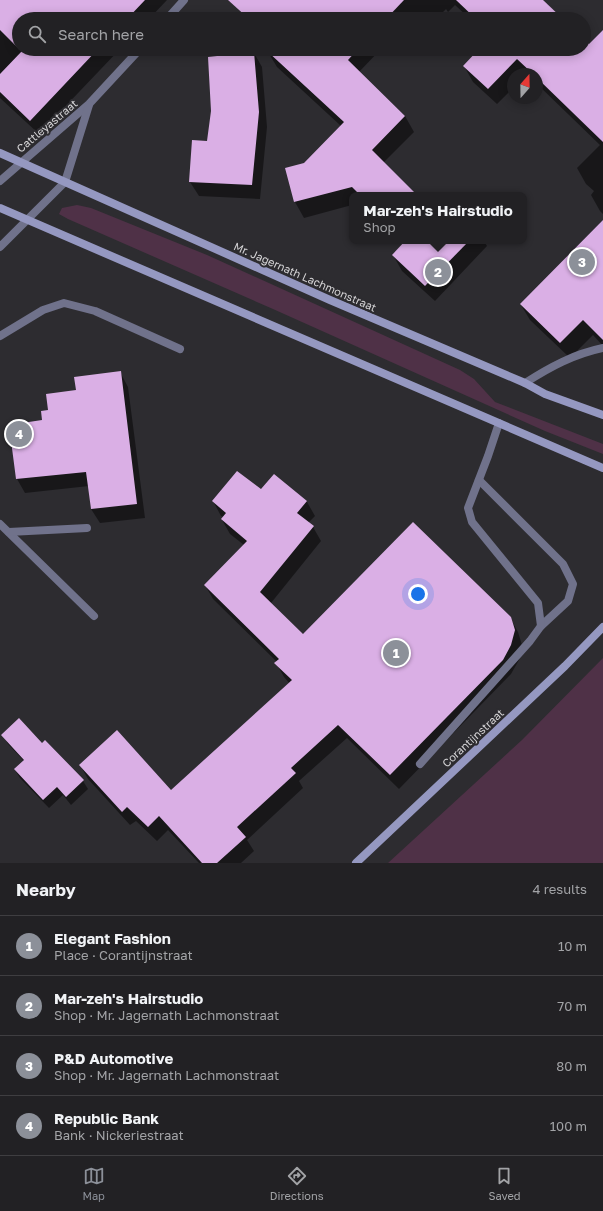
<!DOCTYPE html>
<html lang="en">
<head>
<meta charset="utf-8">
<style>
  body { margin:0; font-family:"Golos Text",sans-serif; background:#2e2e31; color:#f1f3f6 }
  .compass { position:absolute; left:507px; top:68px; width:36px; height:36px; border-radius:50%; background:#222124; box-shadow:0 2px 10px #0003; rotate:20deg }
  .you { position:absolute; left:418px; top:594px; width:14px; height:14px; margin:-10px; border:3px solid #fff; border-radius:50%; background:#1a73e8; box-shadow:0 0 0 6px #1a73e833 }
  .badge { display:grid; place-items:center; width:26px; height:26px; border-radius:50%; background:#8c9099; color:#fff; font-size:13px; font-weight:700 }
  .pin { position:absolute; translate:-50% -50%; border:2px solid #fff; box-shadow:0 1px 4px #0006 }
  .popup { position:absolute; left:349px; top:192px; width:178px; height:52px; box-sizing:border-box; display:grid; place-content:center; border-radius:8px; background:#222124; filter:drop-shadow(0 1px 3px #0005); font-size:13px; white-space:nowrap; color:#a2a3a6 }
  .popup b { font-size:15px; color:#f1f3f6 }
  .popup::after { content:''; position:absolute; left:50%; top:100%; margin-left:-8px; border:8px solid transparent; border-top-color:#222124 }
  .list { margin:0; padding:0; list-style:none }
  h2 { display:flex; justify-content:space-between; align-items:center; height:52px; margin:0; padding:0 16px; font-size:17px }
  h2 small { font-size:13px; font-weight:400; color:#a2a3a6 }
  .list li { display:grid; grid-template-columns:26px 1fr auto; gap:12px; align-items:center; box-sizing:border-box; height:60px; padding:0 16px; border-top:1px solid #3f3e41 }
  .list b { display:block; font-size:15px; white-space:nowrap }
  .list p { margin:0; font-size:13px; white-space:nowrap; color:#a2a3a6 }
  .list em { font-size:13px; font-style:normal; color:#a2a3a6 }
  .icon { flex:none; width:22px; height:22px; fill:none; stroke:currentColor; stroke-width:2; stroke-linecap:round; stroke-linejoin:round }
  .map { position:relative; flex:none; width:603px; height:863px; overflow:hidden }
  .search { position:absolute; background:#222124; box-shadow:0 2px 10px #0003; left:12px; right:12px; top:12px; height:44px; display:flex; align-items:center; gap:10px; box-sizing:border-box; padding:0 14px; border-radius:22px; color:#a2a3a6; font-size:15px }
  .sheet { height:292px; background:#222124 }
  nav { display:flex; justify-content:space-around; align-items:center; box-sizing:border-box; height:56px; border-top:1px solid #3f3e41; background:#222124; font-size:11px; color:#a2a3a6 }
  nav a { display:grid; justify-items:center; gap:2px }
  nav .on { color:#8c9099 }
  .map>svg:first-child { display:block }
</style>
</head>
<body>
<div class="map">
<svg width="603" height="863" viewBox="0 0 603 863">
  <rect width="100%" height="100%" fill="#2d2c30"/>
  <g fill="#4f3147">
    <path d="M 77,205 L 91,208 L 207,255 L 460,370 L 474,379 L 495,402 L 603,444 L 603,454 L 545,431 L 273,309 L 68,219 L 59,214 L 62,208 Z"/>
    <path d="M 603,658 L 603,863 L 388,863 L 522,740 Z"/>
  </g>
  <g fill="#0007">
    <path d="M 0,0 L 167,0 L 149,19 L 19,19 L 19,49 L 120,49 L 39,134 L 0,98 Z"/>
    <path d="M 253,0 L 542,0 L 562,19 L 470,19 L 455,5 L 448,12 L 446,9 L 436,19 L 416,19 L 412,16 L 409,19 L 246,19 L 242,12 Z"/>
    <path d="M 603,31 L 603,214 L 600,211 L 591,195 L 594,191 L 586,184 L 577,168 L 600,145 L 537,84 L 537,74 L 513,74 L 513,88 L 497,104 L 473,82 L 464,66 L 480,49 L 584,49 L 584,40 L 590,45 Z"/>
    <path d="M 275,49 L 381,49 L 359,72 L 405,116 L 414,132 L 383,163 L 416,195 L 352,195 L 352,205 L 304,218 L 295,202 L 286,169 L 304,164 L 341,126 L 277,67 L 268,52 L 277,51 Z"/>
    <path d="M 254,53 L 262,67 L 267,127 L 260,199 L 199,196 L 190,182 L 208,142 L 212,111 Z"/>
    <path d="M 603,221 L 603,346 L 593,335 L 570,358 L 530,320 L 521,305 Z"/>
    <path d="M 402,241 L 484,241 L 487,246 L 435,301 L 402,271 L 393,255 L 404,244 Z"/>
    <path d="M 120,372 L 128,387 L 145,518 L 100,523 L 91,509 L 89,486 L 25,493 L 17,479 L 43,421 L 49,411 L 77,391 Z"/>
    <path d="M 274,475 L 307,502 L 315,516 L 308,523 L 313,527 L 321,541 L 271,603 L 303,635 L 510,618 L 518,632 L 522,645 L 519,660 L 511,674 L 399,789 L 347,738 L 299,781 L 303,788 L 247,840 L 254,851 L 241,863 L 199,863 L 168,830 L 157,841 L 136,821 L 130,825 L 88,779 L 80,765 L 171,792 L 290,684 L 284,677 L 276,663 L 277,662 L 213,599 L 205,585 L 244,545 L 230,534 L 222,520 L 224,517 L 221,516 L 213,501 L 261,491 Z"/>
    <path d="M 3,735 L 42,744 L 83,781 L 88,789 L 71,805 L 63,795 L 49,808 L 20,778 L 15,770 L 24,761 L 8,744 Z"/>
  </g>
  <g fill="#daafe5">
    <path d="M 0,0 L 145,0 L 127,19 L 19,19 L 19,49 L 0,30 Z"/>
    <path d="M 228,0 L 404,0 L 386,19 L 249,19 Z"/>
    <path d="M 456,0 L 543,0 L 563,19 L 476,19 Z"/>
    <path d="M 603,30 L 603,142 L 537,78 L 537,74 L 533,74 L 517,59 L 488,89 L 463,66 L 479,49 L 584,49 L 584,38 L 589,44 Z"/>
    <path d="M 19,49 L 98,49 L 30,121 L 0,92 L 0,74 L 22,51 Z"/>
    <path d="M 282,49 L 358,49 L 348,60 L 405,116 L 372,150 L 417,195 L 360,195 L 352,187 L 294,202 L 285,168 L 304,163 L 344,122 L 267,51 Z"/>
    <path d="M 254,52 L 259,112 L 252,185 L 189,182 L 192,140 L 207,141 L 211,111 L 208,57 Z"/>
    <path d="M 603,220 L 603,340 L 583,320 L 560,343 L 520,304 Z"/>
    <path d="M 405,241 L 469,241 L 425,286 L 392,255 Z"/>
    <path d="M 121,371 L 137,504 L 91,509 L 86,472 L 16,479 L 9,425 L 42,420 L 41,411 L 48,410 L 46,394 L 76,390 L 74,377 Z"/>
    <path d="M 237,471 L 261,489 L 274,474 L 307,501 L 297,513 L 314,526 L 260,592 L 303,634 L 413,522 L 511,617 L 515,630 L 511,645 L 503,660 L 390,775 L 338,725 L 291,768 L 296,773 L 237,827 L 246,837 L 217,863 L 202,863 L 159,816 L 148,827 L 127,807 L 122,812 L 79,765 L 117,730 L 171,790 L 292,680 L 274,663 L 279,659 L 204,585 L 247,541 L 221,519 L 226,513 L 212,501 Z"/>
    <path d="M 19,718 L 42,743 L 45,740 L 84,780 L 66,797 L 57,787 L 43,800 L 14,769 L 24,760 L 1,735 Z"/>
  </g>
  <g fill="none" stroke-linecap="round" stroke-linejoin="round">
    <g stroke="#70728b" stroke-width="8">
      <path d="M 0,336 L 43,310 L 64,303 L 95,311 L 180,349"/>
      <path d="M 525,383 C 550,367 574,354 603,348"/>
      <path d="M 479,480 L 563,564 L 573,584 L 568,601 L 541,626"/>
      <path d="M 0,524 L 94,616"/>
      <path d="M 9,532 L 87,528"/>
      <path d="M 420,764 L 530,641 L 541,626 L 538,603 L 472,522 L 468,508 L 488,456 L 499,423"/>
    </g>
    <g stroke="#70728b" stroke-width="8">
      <path d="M 167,19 L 184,0"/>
      <path d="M 0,181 L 89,104 L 140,49"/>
      <path d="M 0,247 L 65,182 L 89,105"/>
    </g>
    <g stroke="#9598c1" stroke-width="8">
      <path d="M 0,153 L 330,300 L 525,383 L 545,394 L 603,415"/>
      <path d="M 0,208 L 603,468"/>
      <path d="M 356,863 L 565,666 L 603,627"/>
    </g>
  </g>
  <g text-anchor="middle" stroke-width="4" stroke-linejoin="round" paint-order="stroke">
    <g font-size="11" fill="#d5d4d6" stroke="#2d2c30">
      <text transform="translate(47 126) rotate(-40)" y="4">Cattleyastraat</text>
      <text transform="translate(305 277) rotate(24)" y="4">Mr. Jagernath Lachmonstraat</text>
      <text transform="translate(473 738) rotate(-43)" y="4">Corantijnstraat</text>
    </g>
  </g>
</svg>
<svg class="compass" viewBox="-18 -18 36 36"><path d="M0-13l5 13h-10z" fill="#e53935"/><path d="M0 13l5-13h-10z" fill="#a2a3a6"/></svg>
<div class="you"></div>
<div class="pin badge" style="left:396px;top:653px">1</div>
<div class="pin badge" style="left:438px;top:272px">2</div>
<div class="popup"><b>Mar-zeh's Hairstudio</b>Shop</div>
<div class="pin badge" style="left:582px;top:262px">3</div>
<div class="pin badge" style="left:19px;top:434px">4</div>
<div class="search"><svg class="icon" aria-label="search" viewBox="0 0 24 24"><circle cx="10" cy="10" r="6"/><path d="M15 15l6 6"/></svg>Search here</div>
</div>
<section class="sheet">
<h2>Nearby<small>4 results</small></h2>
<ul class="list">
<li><span class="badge">1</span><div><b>Elegant Fashion</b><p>Place · Corantijnstraat</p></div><em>10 m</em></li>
<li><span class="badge">2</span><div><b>Mar-zeh's Hairstudio</b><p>Shop · Mr. Jagernath Lachmonstraat</p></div><em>70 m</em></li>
<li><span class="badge">3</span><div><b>P&amp;D Automotive</b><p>Shop · Mr. Jagernath Lachmonstraat</p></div><em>80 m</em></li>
<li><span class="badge">4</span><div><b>Republic Bank</b><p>Bank · Nickeriestraat</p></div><em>100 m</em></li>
</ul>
</section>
<nav>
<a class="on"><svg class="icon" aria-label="map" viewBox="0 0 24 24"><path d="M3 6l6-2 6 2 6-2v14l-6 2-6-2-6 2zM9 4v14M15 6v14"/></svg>Map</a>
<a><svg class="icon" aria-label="directions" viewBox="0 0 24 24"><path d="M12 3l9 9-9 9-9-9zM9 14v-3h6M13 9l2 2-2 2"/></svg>Directions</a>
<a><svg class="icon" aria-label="saved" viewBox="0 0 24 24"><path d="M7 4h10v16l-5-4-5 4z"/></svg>Saved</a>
</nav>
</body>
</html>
